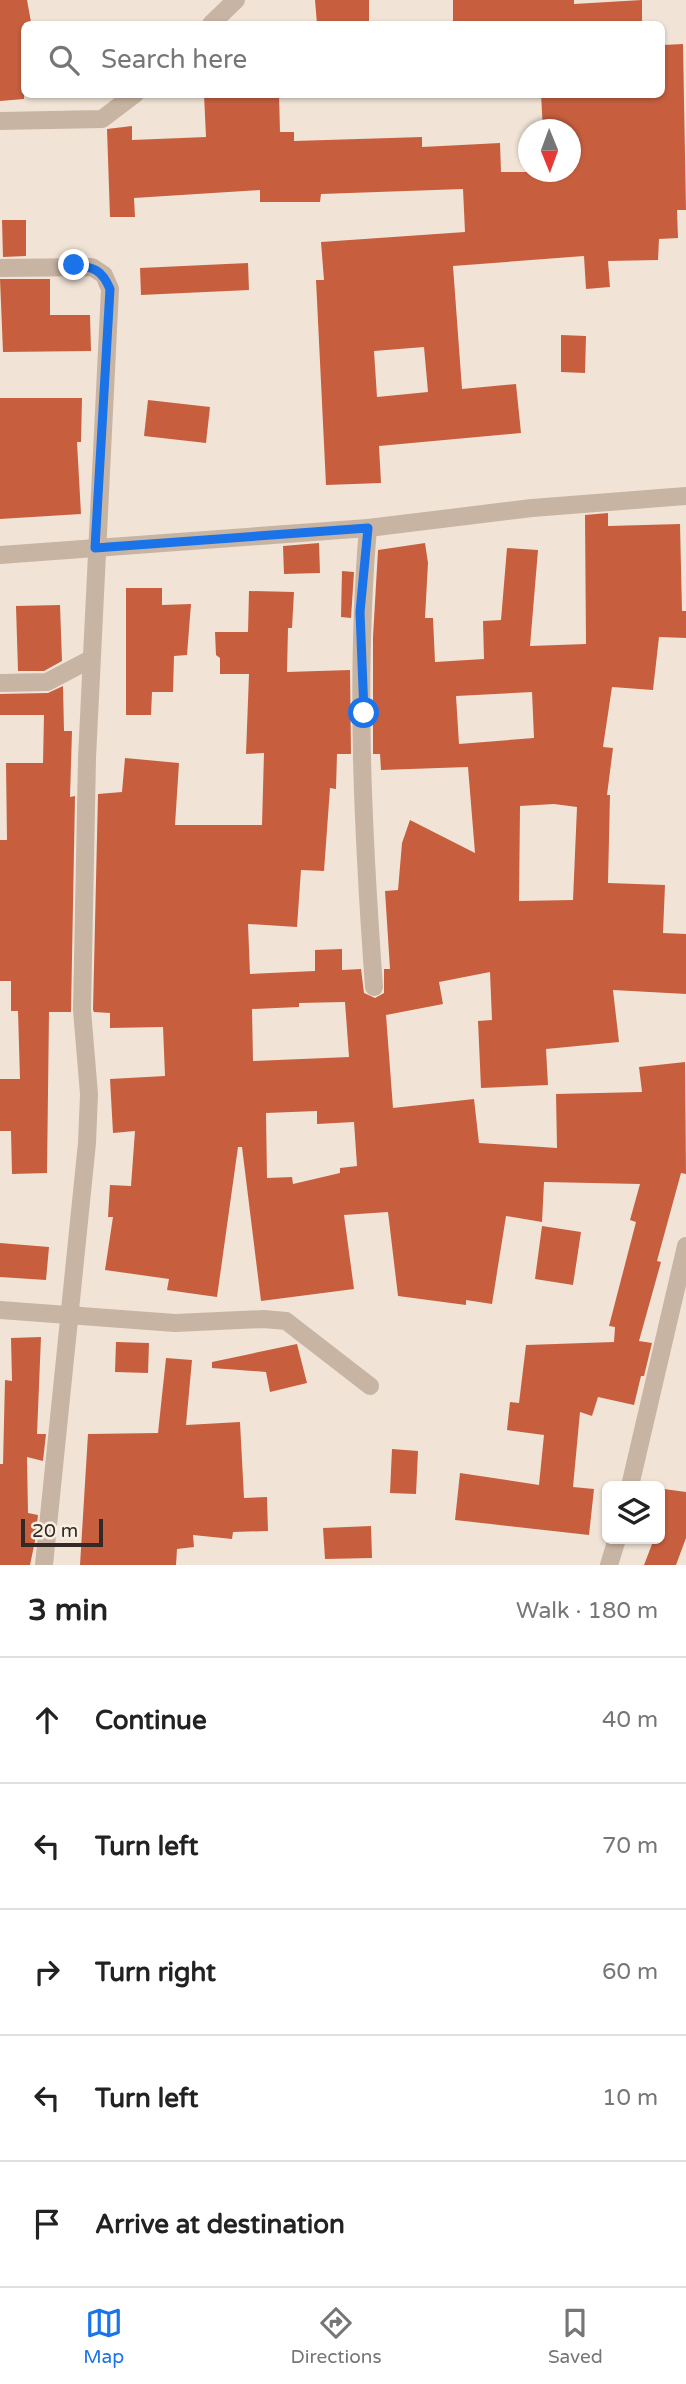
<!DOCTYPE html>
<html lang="en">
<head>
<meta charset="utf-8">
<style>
  body { margin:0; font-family:"Varela Round",sans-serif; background:#f6f6f6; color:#222 }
  .controls { position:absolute; right:21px; bottom:21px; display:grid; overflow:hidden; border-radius:10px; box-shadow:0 2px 5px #0004 }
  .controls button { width:63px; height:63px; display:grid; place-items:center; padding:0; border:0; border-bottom:2px solid #e0e0e0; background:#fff; color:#222; font:35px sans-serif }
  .compass { position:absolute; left:518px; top:119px; width:63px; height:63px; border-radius:50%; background:#fff; box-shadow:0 2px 5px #0004; rotate:179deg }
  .scale { position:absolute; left:21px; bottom:18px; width:82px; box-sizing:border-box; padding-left:7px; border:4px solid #332a25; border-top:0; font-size:19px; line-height:24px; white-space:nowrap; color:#332a25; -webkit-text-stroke:5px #f9efe3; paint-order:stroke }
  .stop { position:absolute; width:21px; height:21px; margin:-16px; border:5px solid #1a73e8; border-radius:50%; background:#fff }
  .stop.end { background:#1a73e8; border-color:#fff; box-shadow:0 2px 7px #0008 }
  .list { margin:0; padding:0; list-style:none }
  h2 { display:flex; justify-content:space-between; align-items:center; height:91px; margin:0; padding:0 28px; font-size:30px }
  h2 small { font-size:23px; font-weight:400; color:#767676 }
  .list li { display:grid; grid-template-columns:46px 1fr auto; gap:21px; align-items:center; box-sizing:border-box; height:126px; padding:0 28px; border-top:2px solid #e0e0e0 }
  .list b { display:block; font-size:26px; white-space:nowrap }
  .list em { font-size:23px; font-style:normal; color:#767676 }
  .icon { flex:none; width:38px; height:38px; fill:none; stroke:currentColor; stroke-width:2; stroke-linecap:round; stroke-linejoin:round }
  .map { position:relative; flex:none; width:686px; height:1565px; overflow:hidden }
  .search { position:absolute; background:#fff; box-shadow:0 2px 5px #0004; left:21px; right:21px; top:21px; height:77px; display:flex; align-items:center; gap:18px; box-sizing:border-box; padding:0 24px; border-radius:10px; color:#767676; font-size:26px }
  .sheet { height:721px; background:#fff }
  nav { display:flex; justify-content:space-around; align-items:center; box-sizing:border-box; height:98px; border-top:2px solid #e0e0e0; background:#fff; font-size:19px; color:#767676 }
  nav a { display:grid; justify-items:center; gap:4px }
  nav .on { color:#1a73e8 }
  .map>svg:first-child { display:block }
</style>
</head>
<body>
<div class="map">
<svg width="686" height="1565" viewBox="0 0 686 1565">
  <rect width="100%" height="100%" fill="#f1e4d7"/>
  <g fill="#c75f3f" fill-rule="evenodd">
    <path d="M 0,0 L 27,0 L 31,22 L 24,23 L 24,99 L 0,101 Z"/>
    <path d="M 315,0 L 369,0 L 369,24 L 317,24 Z"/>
    <path d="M 453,0 L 574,0 L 574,4 L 642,0 L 642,24 L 453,24 Z"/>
    <path d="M 683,44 L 686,210 L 677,210 L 678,238 L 659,239 L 658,260 L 608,261 L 610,287 L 586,289 L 584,256 L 453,266 L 462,389 L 516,384 L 521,433 L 379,446 L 381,483 L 326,485 L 316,280 L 324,280 L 321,242 L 465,232 L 463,189 L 321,194 L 320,202 L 260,202 L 260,190 L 134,198 L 135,217 L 110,217 L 107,129 L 132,126 L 132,140 L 206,137 L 204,94 L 279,94 L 280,132 L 294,132 L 294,141 L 422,137 L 422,147 L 500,143 L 501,172 L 570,172 L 570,130 L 543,130 L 541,94 L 662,94 L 662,45 ZM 424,347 L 428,392 L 377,397 L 374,351 Z"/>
    <path d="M 2,220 L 26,220 L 26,256 L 3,257 Z"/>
    <path d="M 248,263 L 249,290 L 141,295 L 140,268 Z"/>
    <path d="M 0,279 L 50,279 L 50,315 L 90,315 L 91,351 L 3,352 Z"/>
    <path d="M 561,335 L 586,336 L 585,373 L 561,372 Z"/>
    <path d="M 0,398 L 82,398 L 81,442 L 77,442 L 81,514 L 0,519 Z"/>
    <path d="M 148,400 L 210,407 L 206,443 L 144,436 Z"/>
    <path d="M 608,513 L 608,526 L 680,524 L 682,611 L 686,611 L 686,638 L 659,637 L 653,690 L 612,687 L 603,747 L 613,748 L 607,795 L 610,795 L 608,883 L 665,885 L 663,933 L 686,934 L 686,994 L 613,990 L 619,1042 L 546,1049 L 548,1085 L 481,1088 L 478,1021 L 492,1020 L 490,972 L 439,982 L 443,1004 L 386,1015 L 393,1108 L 474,1099 L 479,1143 L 557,1148 L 556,1094 L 642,1092 L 639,1067 L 685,1062 L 686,1174 L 681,1173 L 657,1261 L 661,1262 L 639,1341 L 652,1343 L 644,1376 L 641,1376 L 634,1405 L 598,1397 L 592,1416 L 580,1412 L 573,1487 L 594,1489 L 589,1535 L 455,1520 L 460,1473 L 539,1485 L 544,1435 L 507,1430 L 510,1402 L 519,1403 L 526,1345 L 614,1342 L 615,1327 L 609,1326 L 636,1222 L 630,1220 L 640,1184 L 544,1182 L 542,1222 L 506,1216 L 492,1304 L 466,1300 L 466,1305 L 398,1296 L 388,1212 L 344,1215 L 354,1289 L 261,1301 L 242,1147 L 238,1147 L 217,1297 L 167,1290 L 169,1279 L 105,1270 L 113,1217 L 108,1217 L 110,1185 L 131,1186 L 135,1131 L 113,1133 L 110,1079 L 165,1076 L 163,1027 L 110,1028 L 110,1013 L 94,1012 L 93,1010 L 98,794 L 122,792 L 125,758 L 179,763 L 175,825 L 262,825 L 264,753 L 246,754 L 249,674 L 220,674 L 220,658 L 216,655 L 215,632 L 248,632 L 249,591 L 294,592 L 292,628 L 288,628 L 287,672 L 350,670 L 351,754 L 337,754 L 336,789 L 330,788 L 324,871 L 301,870 L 297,927 L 248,924 L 250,974 L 315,971 L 315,950 L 342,949 L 342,970 L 361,969 L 364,993 L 375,998 L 384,993 L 384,969 L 390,969 L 385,891 L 398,890 L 402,843 L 410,820 L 475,853 L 468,767 L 381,770 L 380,754 L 373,754 L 373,637 L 378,550 L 425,543 L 428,563 L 425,618 L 433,618 L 435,662 L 484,659 L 483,621 L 501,620 L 507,548 L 538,550 L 530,646 L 586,644 L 585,515 ZM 532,692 L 534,738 L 459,744 L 456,696 ZM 554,804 L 577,807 L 573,900 L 519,901 L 520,806 ZM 345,1002 L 349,1057 L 253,1061 L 252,1009 L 299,1007 L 299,1003 ZM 317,1111 L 317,1124 L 354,1122 L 357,1166 L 340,1168 L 340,1173 L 293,1184 L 292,1177 L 267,1178 L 266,1113 Z"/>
    <path d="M 319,543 L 320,573 L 284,574 L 283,546 Z"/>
    <path d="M 342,571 L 354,572 L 351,618 L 341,617 Z"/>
    <path d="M 126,588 L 162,588 L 162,605 L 191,604 L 187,655 L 174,656 L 173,692 L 152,692 L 151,715 L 126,715 Z"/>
    <path d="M 60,605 L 62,661 L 44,671 L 18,671 L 16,606 Z"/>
    <path d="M 63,686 L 64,731 L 72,731 L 70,797 L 75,796 L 71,1012 L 49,1012 L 47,1173 L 12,1174 L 11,1131 L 0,1131 L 0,1079 L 20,1079 L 18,1011 L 11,1011 L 11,981 L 0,981 L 0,840 L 7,840 L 6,763 L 43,763 L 44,715 L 0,715 L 0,694 L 48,693 Z"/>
    <path d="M 542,1226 L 581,1232 L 573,1285 L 535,1279 Z"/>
    <path d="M 0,1243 L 49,1247 L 46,1280 L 0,1277 Z"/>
    <path d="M 41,1337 L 37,1434 L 46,1434 L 43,1461 L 27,1457 L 28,1513 L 38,1515 L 35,1541 L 30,1565 L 0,1565 L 0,1464 L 3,1464 L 5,1380 L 12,1381 L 11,1338 Z"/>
    <path d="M 116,1342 L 149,1343 L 148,1373 L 115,1372 Z"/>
    <path d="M 297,1344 L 307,1383 L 270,1392 L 266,1372 L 212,1368 L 212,1362 Z"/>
    <path d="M 166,1358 L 192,1360 L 186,1425 L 240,1422 L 244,1498 L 267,1497 L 268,1531 L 233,1532 L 232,1539 L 193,1535 L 194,1547 L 177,1549 L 176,1565 L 80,1565 L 88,1434 L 158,1433 Z"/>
    <path d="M 392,1449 L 418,1451 L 416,1494 L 390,1493 Z"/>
    <path d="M 664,1489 L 686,1492 L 686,1538 L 676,1565 L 644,1565 L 654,1539 L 660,1539 Z"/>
    <path d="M 371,1526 L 372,1558 L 325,1559 L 323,1528 Z"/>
  </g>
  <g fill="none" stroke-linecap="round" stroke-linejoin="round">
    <g stroke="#c8b4a3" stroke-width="18">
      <path d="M 211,24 L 236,0"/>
      <path d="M 0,121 L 102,119 L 135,94"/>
      <path d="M 0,268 L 92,267 L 104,275 L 110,289 L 87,758 L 82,1010 L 89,1094 L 87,1143 L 44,1565"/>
      <path d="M 368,528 C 355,679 363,835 374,987"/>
      <path d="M 0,555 L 368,528 L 532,508 L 686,496"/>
      <path d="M 0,683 L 47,682 L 91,659"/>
      <path d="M 0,1310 L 175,1323 L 264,1319 L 286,1321 L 370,1386"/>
      <path d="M 630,1486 L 686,1246"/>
      <path d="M 609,1565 L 617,1539"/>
    </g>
  </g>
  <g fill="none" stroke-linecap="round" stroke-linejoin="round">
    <path stroke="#1a73e8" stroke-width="9" d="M 74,265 C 94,267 102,270 110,289 L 95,548 L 368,528 L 360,612 L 364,713"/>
  </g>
</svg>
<div class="controls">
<button><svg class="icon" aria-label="layers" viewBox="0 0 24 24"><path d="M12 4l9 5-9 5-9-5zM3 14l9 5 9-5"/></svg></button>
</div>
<svg class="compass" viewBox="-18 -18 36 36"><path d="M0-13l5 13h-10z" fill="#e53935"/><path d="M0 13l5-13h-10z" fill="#767676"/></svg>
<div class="scale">20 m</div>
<div class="stop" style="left:364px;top:713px"></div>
<div class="stop end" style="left:74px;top:265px"></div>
<div class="search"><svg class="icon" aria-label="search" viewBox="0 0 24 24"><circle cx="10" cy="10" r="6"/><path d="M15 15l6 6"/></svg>Search here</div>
</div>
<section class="sheet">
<h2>3 min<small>Walk · 180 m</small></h2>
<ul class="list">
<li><svg class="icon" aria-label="ahead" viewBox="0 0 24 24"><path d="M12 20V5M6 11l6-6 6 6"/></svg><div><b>Continue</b></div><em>40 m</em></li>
<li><svg class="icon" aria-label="left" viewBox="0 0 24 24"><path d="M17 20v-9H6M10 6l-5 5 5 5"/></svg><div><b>Turn left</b></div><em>70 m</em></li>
<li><svg class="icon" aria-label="right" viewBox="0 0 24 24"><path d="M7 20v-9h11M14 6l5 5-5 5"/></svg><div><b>Turn right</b></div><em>60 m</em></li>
<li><svg class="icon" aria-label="left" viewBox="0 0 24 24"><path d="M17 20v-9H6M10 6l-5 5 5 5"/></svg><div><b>Turn left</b></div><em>10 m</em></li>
<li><svg class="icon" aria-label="arrive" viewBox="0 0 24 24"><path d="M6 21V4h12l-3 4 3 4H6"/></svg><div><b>Arrive at destination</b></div></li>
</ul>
</section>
<nav>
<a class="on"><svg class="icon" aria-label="map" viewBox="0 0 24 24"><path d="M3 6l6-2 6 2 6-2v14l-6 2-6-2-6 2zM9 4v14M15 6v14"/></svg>Map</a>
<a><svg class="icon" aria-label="directions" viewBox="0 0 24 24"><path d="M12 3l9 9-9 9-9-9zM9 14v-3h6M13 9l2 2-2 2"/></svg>Directions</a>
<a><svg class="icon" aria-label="saved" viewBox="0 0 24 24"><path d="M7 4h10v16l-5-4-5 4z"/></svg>Saved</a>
</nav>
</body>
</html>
